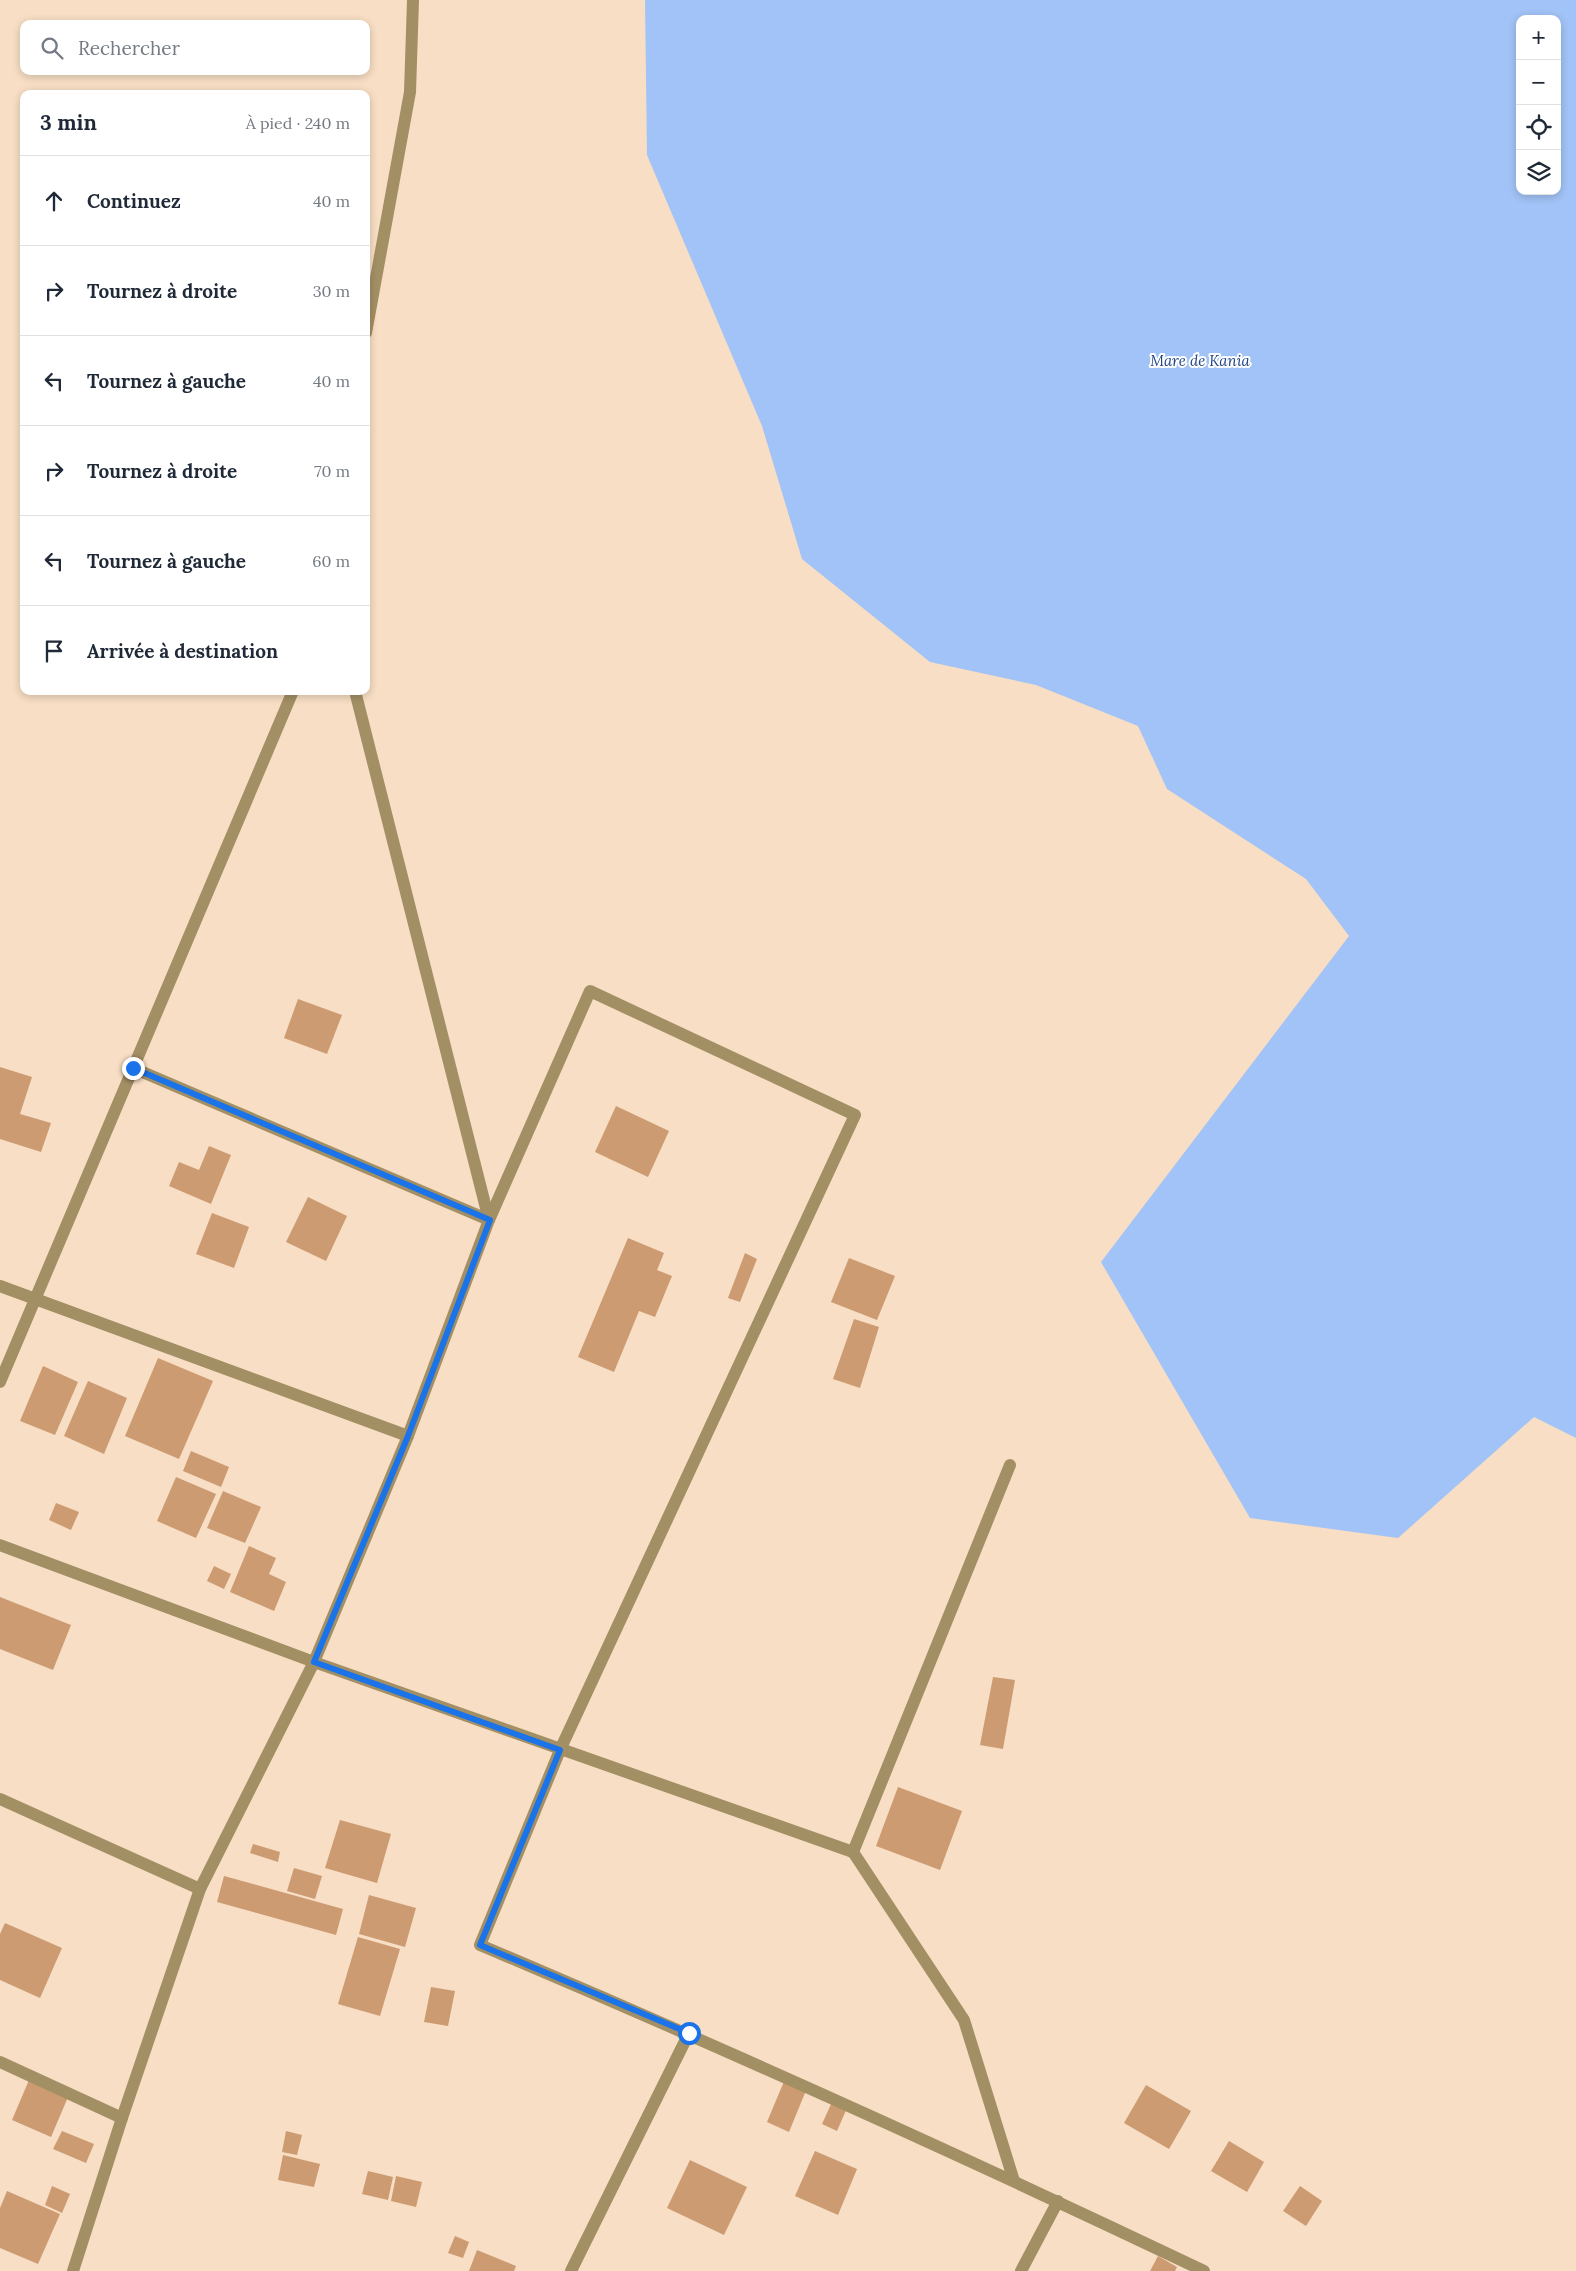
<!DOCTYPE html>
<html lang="fr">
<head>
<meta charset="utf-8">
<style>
  body { margin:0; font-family:Lora,serif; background:#f2f2f3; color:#1f2937 }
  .controls { position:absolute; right:15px; top:15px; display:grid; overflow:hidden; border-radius:10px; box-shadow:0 2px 8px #0003 }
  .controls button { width:45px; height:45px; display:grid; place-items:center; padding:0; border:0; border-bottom:1px solid #e0e1e3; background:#fff; color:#1f2937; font:25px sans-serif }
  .stop { position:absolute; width:15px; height:15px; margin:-11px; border:4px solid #1a73e8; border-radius:50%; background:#fff }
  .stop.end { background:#1a73e8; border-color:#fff; box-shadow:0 1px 5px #0008 }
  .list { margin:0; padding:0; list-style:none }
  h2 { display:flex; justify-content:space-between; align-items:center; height:65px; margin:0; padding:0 20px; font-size:21px }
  h2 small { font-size:16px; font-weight:400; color:#747a83 }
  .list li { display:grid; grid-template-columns:32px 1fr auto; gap:15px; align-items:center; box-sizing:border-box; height:90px; padding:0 20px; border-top:1px solid #e0e1e3 }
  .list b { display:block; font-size:19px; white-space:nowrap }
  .list em { font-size:16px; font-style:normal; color:#747a83 }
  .icon { flex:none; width:28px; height:28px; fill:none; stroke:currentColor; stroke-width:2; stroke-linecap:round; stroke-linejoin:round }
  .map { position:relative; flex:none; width:1576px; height:2271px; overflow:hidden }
  .search { position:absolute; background:#fff; box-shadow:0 2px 8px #0003; left:20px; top:20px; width:350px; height:55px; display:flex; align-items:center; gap:12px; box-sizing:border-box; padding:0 18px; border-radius:10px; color:#747a83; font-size:19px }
  .panel { position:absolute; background:#fff; box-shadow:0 2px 8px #0003; left:20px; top:90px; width:350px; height:605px; border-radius:10px }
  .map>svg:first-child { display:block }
</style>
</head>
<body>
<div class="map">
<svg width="1576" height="2271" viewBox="0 0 1576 2271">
  <rect width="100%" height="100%" fill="#f7dec4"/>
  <path fill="#a2c3f7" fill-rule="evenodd" d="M 645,0 L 1576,0 L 1576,1438 L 1534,1417 L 1398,1538 L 1250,1518 L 1101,1262 L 1349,936 L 1306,879 L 1167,789 L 1138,726 L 1036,685 L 930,662 L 802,559 L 762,426 L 647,155 ZM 1520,19 L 1557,19 L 1557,191 L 1520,191 Z"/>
  <g fill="#cd9b72">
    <path d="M 298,999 L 342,1015 L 327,1054 L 284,1038 Z"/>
    <path d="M 0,1067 L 32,1077 L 20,1114 L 51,1123 L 41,1152 L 0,1139 Z"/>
    <path d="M 616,1106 L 669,1131 L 648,1177 L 595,1152 Z"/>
    <path d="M 209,1146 L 231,1155 L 211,1204 L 169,1186 L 179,1162 L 199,1170 Z"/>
    <path d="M 308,1197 L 347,1216 L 326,1261 L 286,1242 Z"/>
    <path d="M 212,1213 L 249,1227 L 234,1268 L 196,1254 Z"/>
    <path d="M 628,1238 L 664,1253 L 657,1270 L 672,1276 L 655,1317 L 639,1311 L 614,1372 L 578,1357 Z"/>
    <path d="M 745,1253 L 757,1259 L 740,1302 L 728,1298 Z"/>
    <path d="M 849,1258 L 895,1276 L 877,1320 L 831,1302 Z"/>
    <path d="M 854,1319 L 879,1327 L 860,1388 L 833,1379 Z"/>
    <path d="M 158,1358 L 213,1381 L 179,1459 L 125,1436 Z"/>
    <path d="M 43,1366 L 78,1382 L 55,1435 L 20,1421 Z"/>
    <path d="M 88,1381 L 127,1398 L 104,1454 L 64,1436 Z"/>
    <path d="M 191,1451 L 229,1467 L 221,1487 L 183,1471 Z"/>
    <path d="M 176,1477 L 216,1494 L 196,1538 L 157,1521 Z"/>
    <path d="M 223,1491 L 261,1507 L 245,1543 L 207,1528 Z"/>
    <path d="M 56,1503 L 79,1512 L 71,1530 L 49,1520 Z"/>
    <path d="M 249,1546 L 276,1558 L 269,1574 L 286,1582 L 274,1611 L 230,1592 Z"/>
    <path d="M 214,1566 L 231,1574 L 224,1589 L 207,1581 Z"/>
    <path d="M 0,1597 L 71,1625 L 53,1670 L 0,1649 Z"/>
    <path d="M 993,1677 L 1015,1680 L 1003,1749 L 980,1745 Z"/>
    <path d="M 898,1787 L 962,1811 L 940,1870 L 876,1846 Z"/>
    <path d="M 340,1820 L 391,1834 L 377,1883 L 325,1868 Z"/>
    <path d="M 253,1844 L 280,1852 L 278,1862 L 250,1853 Z"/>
    <path d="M 294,1868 L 322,1876 L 315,1899 L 287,1891 Z"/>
    <path d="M 224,1876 L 343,1909 L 336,1935 L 217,1902 Z"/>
    <path d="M 369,1895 L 416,1908 L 405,1947 L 359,1934 Z"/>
    <path d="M 5,1923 L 62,1948 L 40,1998 L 0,1980 L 0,1934 Z"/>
    <path d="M 358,1937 L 400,1949 L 380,2016 L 338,2004 Z"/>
    <path d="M 431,1987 L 455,1991 L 448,2026 L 424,2022 Z"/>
    <path d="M 785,2079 L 807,2088 L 789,2132 L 767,2122 Z"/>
    <path d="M 29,2080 L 68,2097 L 51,2137 L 12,2120 Z"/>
    <path d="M 1146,2085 L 1191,2111 L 1169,2149 L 1124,2123 Z"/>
    <path d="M 832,2102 L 847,2108 L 837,2131 L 822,2124 Z"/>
    <path d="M 62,2131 L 94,2144 L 86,2163 L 53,2149 Z"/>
    <path d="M 286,2131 L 302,2135 L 297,2155 L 282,2152 Z"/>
    <path d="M 1229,2141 L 1264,2162 L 1247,2192 L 1211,2171 Z"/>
    <path d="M 815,2151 L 857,2169 L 838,2215 L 795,2196 Z"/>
    <path d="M 283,2155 L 320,2164 L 314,2187 L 278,2180 Z"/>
    <path d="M 690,2160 L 747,2187 L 724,2235 L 667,2208 Z"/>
    <path d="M 368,2171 L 393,2177 L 388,2200 L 362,2194 Z"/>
    <path d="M 396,2176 L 422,2182 L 416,2207 L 391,2201 Z"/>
    <path d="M 52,2186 L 70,2194 L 62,2213 L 45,2205 Z"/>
    <path d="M 1300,2186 L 1322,2201 L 1306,2226 L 1283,2211 Z"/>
    <path d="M 7,2191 L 60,2214 L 38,2264 L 0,2248 L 0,2208 Z"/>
    <path d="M 455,2236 L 469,2242 L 463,2258 L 448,2253 Z"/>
    <path d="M 477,2250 L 516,2266 L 514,2271 L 469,2271 Z"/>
    <path d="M 1158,2256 L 1177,2267 L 1175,2271 L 1150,2271 Z"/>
  </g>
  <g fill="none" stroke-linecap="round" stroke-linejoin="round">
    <g stroke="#a38f64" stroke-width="12">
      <path d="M 366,333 L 410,92 L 413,0"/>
      <path d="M 355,691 L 489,1220"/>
      <path d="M 133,1068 L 489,1220"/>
      <path d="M 0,1286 L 408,1436"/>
      <path d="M 0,1382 L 293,691"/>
      <path d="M 1010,1465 L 853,1852 L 964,2020 L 1014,2181"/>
      <path d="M 0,1545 L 314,1662 L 853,1852"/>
      <path d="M 0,1799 L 200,1889"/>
      <path d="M 0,2062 L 122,2118"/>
      <path d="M 73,2271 L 122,2118 L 200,1889 L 314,1662 L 408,1436 L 489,1220 L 590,991 L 855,1115 L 560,1750 L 480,1945 C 724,2048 965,2157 1204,2271"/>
      <path d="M 571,2271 L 689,2033"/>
      <path d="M 1021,2271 L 1058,2201"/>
    </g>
  </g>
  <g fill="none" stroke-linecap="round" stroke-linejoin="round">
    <path stroke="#1a73e8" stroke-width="6" d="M 133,1068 L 490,1220 L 408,1436 L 314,1662 L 560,1750 L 480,1945 L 689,2033"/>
  </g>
  <g text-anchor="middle" stroke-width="4" stroke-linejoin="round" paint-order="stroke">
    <g font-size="15" font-style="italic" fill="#214684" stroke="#fff">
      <text x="1200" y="366">Mare de Kania</text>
    </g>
  </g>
</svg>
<div class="controls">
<button>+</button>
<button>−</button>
<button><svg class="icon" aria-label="locate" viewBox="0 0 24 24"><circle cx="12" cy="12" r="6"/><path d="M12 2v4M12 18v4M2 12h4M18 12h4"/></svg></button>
<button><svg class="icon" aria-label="layers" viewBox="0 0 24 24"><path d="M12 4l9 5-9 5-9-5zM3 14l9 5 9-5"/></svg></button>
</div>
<div class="stop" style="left:689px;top:2033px"></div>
<div class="stop end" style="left:133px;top:1068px"></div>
<div class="search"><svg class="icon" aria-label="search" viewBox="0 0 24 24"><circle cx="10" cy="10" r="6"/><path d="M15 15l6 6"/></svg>Rechercher</div>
<section class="panel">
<h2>3 min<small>À pied · 240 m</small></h2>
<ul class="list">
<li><svg class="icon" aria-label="ahead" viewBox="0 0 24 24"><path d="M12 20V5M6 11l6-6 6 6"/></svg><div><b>Continuez</b></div><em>40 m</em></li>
<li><svg class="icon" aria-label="right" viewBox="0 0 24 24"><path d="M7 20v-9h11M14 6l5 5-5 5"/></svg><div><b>Tournez à droite</b></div><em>30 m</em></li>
<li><svg class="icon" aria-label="left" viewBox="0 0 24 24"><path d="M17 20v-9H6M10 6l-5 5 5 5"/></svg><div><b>Tournez à gauche</b></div><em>40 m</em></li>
<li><svg class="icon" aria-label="right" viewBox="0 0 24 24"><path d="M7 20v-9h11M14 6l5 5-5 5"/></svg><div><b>Tournez à droite</b></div><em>70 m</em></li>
<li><svg class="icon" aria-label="left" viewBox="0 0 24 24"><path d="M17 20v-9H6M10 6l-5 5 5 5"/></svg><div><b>Tournez à gauche</b></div><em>60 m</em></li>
<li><svg class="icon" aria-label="arrive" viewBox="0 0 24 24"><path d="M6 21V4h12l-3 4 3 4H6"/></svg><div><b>Arrivée à destination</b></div></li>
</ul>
</section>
</div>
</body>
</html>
